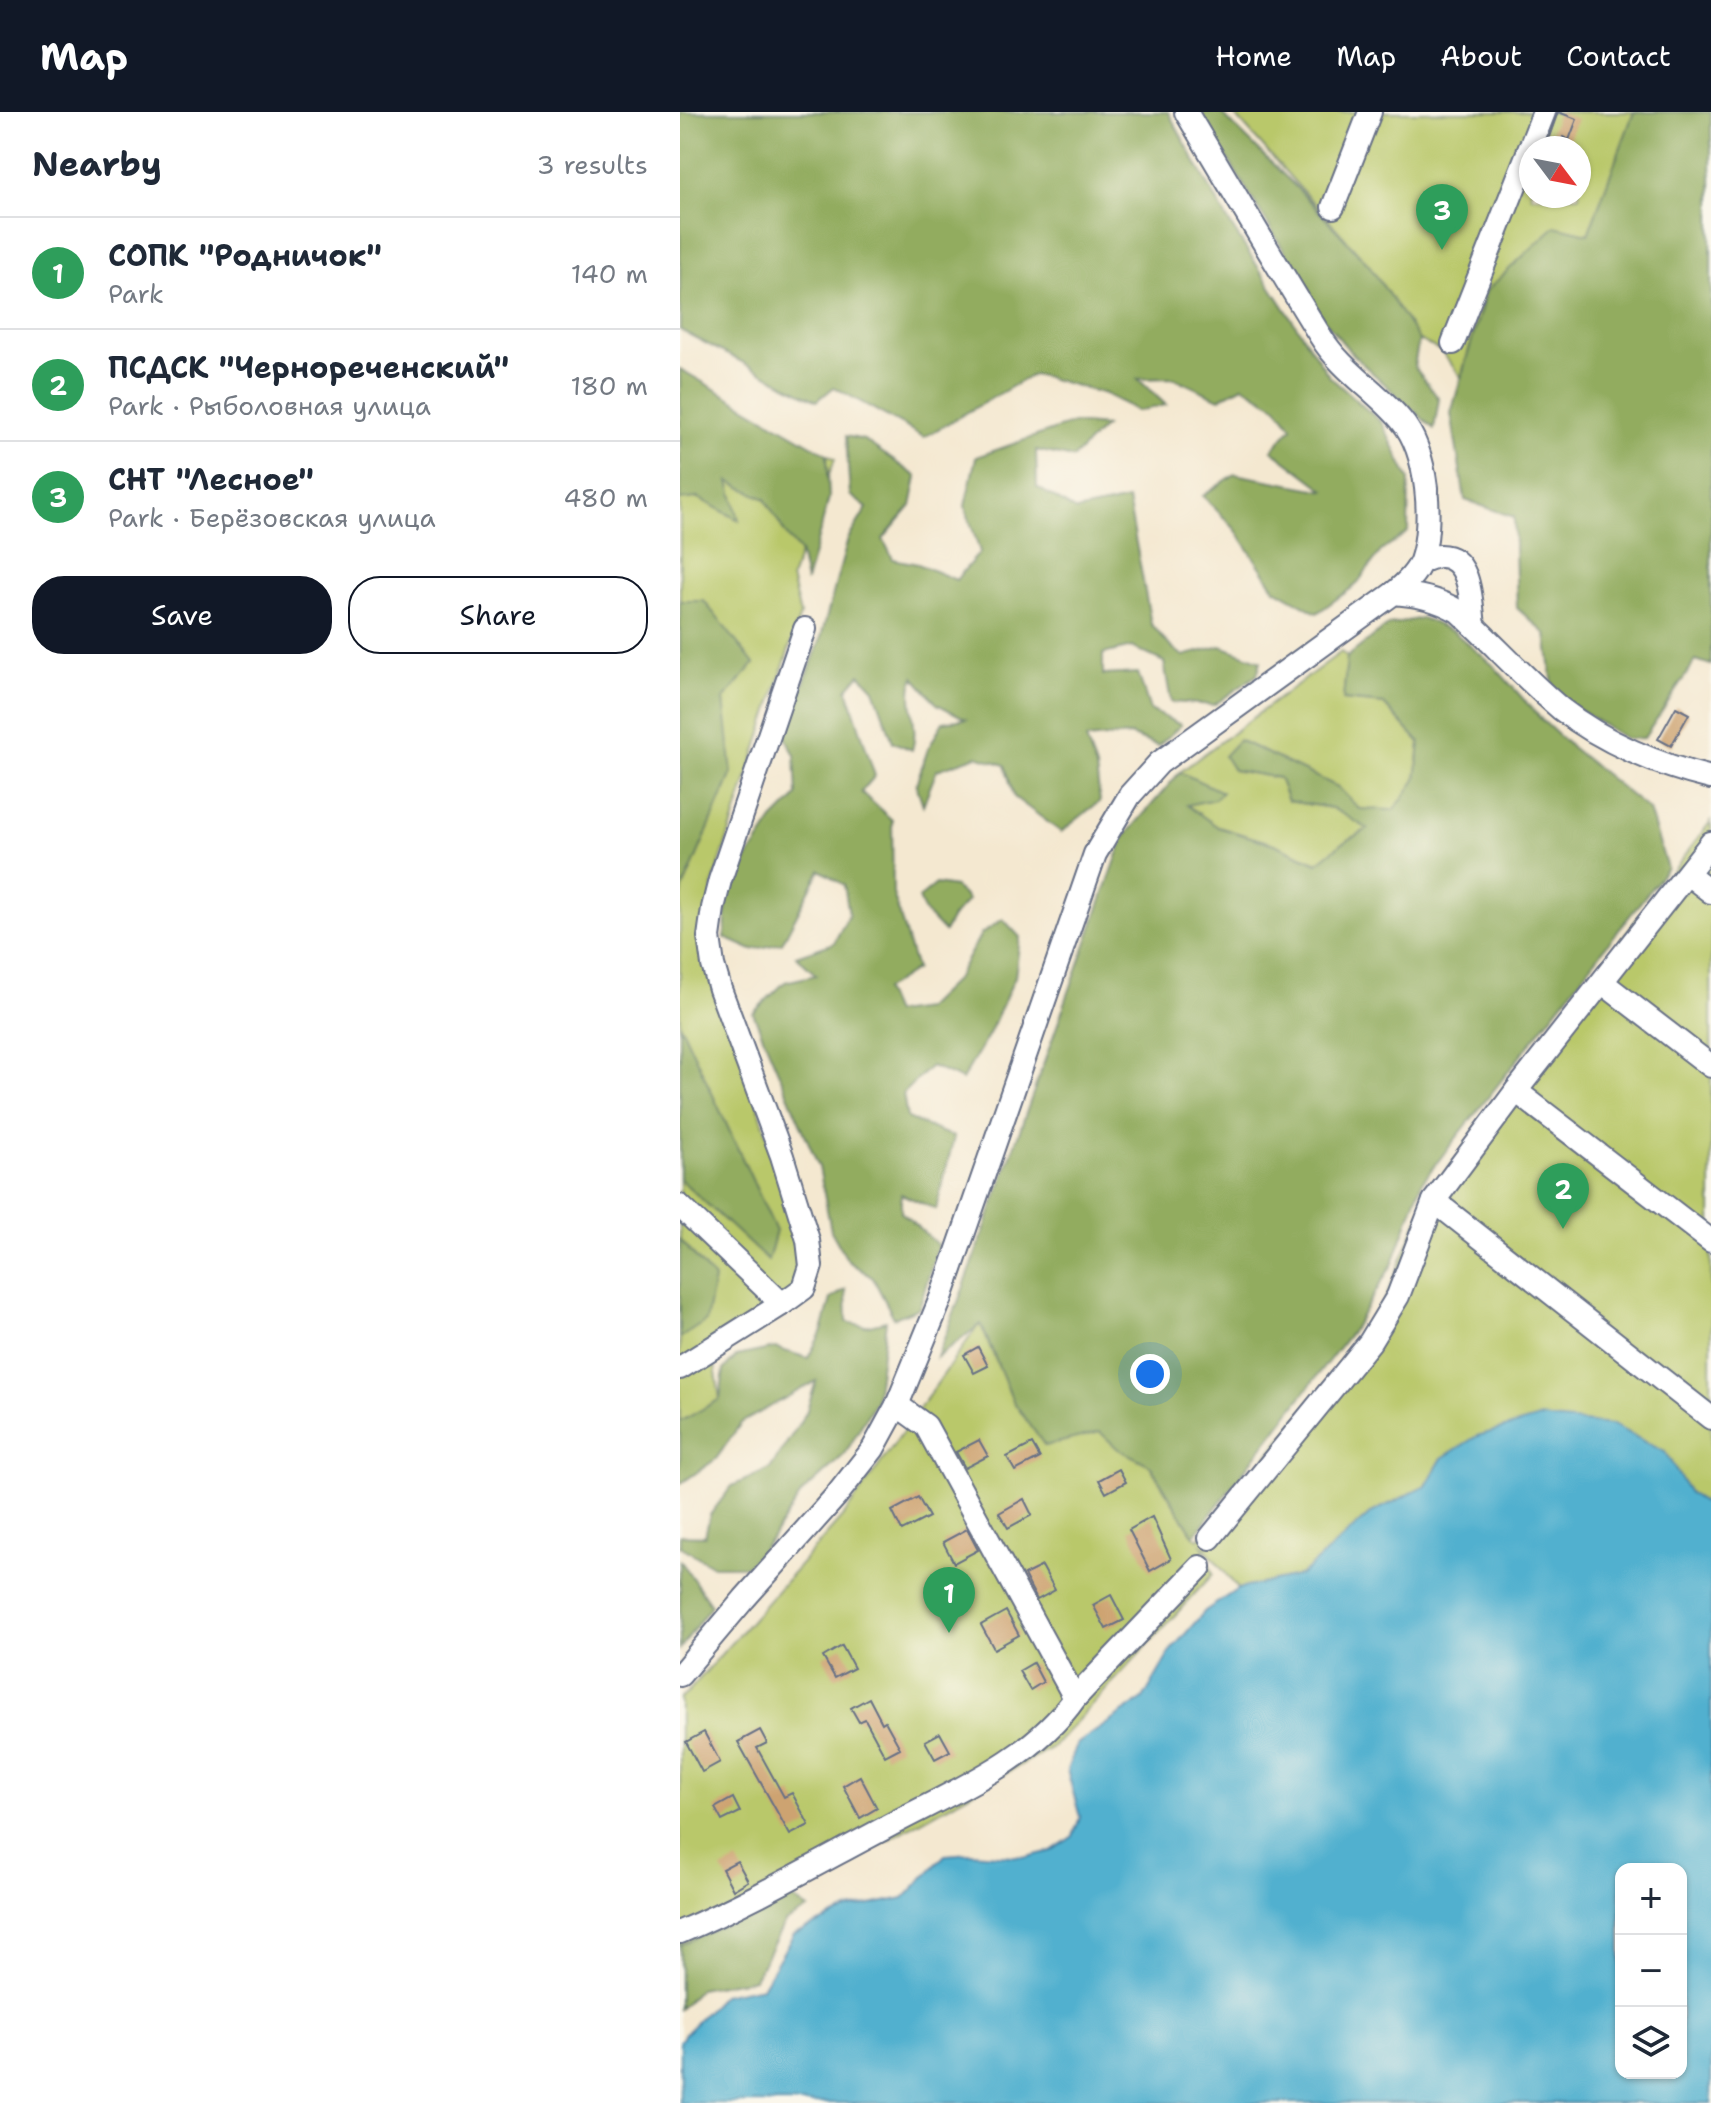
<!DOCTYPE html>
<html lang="en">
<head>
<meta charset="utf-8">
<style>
  body { margin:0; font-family:"Shantell Sans",sans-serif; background:#f2f2f3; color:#1f2937 }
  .controls { position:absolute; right:24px; bottom:24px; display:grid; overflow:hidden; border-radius:16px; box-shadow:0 2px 6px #0004 }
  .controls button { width:72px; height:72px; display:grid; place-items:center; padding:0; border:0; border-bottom:2px solid #e0e1e3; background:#fff; color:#1f2937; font:40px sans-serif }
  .compass { position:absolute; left:839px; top:24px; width:72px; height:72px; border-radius:50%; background:#fff; box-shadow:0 2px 6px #0004; rotate:122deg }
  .you { position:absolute; left:470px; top:1262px; width:28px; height:28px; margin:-20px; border:6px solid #fff; border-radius:50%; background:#1a73e8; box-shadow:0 0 0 12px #1a73e833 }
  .badge { display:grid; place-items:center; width:52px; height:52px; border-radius:50%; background:#111827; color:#fff; font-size:26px; font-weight:700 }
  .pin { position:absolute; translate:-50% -66px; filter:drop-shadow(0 2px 4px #0008) }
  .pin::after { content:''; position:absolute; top:42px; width:28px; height:24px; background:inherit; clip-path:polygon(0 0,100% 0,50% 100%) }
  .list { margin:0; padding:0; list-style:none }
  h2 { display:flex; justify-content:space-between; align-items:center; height:104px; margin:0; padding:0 32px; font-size:34px }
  h2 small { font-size:26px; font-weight:400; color:#747a83 }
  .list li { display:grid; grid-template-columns:52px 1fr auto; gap:24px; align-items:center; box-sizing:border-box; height:112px; padding:0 32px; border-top:2px solid #e0e1e3 }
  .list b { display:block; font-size:30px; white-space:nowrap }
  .list p { margin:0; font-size:26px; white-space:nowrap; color:#747a83 }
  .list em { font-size:26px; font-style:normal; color:#747a83 }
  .actions { display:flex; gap:16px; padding:24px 32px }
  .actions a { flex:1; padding:18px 0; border:2px solid #111827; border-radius:32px; text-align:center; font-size:28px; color:#111827 }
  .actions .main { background:#111827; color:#fff }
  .icon { flex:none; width:44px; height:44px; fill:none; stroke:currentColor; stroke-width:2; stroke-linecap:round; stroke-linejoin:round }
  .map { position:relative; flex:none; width:1031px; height:1991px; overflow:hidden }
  header { display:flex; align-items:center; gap:48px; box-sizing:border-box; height:112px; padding:0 40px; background:#111827; color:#fff }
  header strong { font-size:38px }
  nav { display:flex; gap:44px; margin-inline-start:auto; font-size:28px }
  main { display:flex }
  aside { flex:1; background:#fff }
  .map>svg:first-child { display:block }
</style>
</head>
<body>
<header>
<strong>Map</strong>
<nav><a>Home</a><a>Map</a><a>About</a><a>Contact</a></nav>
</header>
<main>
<aside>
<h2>Nearby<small>3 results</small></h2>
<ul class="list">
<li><span class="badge" style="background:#2e9e5b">1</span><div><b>СОПК &quot;Родничок&quot;</b><p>Park</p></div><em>140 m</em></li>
<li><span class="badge" style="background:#2e9e5b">2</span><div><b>ПСДСК &quot;Чернореченский&quot;</b><p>Park · Рыболовная улица</p></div><em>180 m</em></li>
<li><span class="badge" style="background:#2e9e5b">3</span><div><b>СНТ &quot;Лесное&quot;</b><p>Park · Берёзовская улица</p></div><em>480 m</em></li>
</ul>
<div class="actions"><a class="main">Save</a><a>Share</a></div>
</aside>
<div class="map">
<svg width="1031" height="1991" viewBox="0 0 1031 1991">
  <rect width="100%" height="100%" fill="#fbf7ec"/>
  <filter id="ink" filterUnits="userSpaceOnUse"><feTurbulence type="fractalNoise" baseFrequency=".0125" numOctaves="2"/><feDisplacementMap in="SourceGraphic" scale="16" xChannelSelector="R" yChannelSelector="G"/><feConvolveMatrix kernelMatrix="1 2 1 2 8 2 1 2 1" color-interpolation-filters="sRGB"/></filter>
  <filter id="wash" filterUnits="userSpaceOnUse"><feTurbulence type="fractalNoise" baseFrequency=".006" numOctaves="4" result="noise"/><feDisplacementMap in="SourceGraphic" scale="32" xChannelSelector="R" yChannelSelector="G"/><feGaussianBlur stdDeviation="1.8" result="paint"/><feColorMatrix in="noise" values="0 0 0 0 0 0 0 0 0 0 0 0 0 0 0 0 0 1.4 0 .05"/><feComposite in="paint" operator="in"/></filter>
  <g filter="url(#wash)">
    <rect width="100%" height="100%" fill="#f4e8d0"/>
    <g fill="#b9c86a" stroke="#6a7c64" stroke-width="2" fill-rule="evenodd">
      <path d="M 552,0 L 954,0 L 908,123 L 806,179 L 781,265 L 761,239 L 739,228 L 689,153 ZM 851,36 L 899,36 L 899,84 L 851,84 Z"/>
      <path d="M 0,257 L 155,347 L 111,466 L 120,503 L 34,769 L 25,823 L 124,1142 L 119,1173 L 32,1234 L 40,1287 L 0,1310 Z"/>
      <path d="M 661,540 L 667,545 L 663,588 L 704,592 L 740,631 L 736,668 L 714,699 L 679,697 L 658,675 L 559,628 L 553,658 L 599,666 L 608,689 L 652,696 L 689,716 L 661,732 L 638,751 L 594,732 L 538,715 L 506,693 L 500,660 Z"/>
      <path d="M 1031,709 L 1031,1395 L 1009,1381 L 985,1340 L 762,1346 L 746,1374 L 691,1401 L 621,1463 L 558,1477 L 521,1431 L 533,1462 L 374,1634 L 109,1784 L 0,1833 L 0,1586 L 8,1580 L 164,1403 L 300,1211 L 333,1289 L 433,1295 L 514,1424 L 519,1427 L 661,1253 L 701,1197 L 747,1085 Z"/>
    </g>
    <g fill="#92ac5e" stroke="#566e5e" stroke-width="2">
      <path d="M 0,0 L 488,0 L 550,112 L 649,264 L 702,311 L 729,367 L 728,420 L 701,439 L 676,473 L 637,501 L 595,477 L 555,417 L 523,384 L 555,362 L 646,379 L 592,338 L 612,315 L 597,295 L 563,274 L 539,287 L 494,266 L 458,267 L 486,293 L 458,299 L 425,282 L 354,262 L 244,325 L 154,275 L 137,289 L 0,218 Z"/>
      <path d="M 519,0 L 540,0 L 618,77 L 689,153 L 739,228 L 734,254 L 759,287 L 754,317 L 674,244 L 638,201 L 606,142 Z"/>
      <path d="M 954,0 L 1031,0 L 1031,553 L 1016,548 L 964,626 L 946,627 L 874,582 L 866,522 L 837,496 L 834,405 L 785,388 L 771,301 L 806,179 L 875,114 L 908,122 Z"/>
      <path d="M 0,257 L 147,342 L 149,386 L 126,470 L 120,440 L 107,424 L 85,387 L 49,369 L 59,408 L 18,386 L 0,388 Z"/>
      <path d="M 393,311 L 425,314 L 393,346 L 356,338 L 357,375 L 396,399 L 448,388 L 471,512 L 489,533 L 503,544 L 541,534 L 581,549 L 577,563 L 534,593 L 491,590 L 484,550 L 452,535 L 423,542 L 423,563 L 458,561 L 470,598 L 501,613 L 478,634 L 450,623 L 406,627 L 416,656 L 420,689 L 381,720 L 334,685 L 325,653 L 297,644 L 257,658 L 243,693 L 236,672 L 248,637 L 263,610 L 286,607 L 257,592 L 234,565 C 225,590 240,613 232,638 L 213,630 L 194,577 L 180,562 L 167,577 L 195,664 L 181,680 L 212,708 L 213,781 L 236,857 L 204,878 L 214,901 L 245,897 L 276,867 L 301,822 L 323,807 L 340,825 L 335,865 L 309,922 L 282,968 L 251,954 L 223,981 L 227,1006 L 274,1025 L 256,1097 L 221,1082 L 221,1100 L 258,1133 L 239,1196 L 214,1206 L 193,1166 L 168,1149 L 151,1119 L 139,1055 L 73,901 L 105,870 L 136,863 L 116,844 L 154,831 L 169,802 L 164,773 L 140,758 L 102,831 L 72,838 L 45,826 L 47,777 L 93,708 L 117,684 L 115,643 L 104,622 L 140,529 L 168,427 L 187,396 L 170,383 L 166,324 L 184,328 L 237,365 L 231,394 L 203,427 L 213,447 L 238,452 L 276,468 L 300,440 L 285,394 L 296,345 Z"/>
      <path d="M 0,489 L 24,489 L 74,552 L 44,587 L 52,661 L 3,777 L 0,796 Z"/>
      <path d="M 742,506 L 774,520 L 814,554 L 862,608 L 891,635 L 969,698 L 987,756 L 742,1070 L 713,1151 L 674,1216 L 514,1424 L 470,1353 L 438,1337 L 420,1320 L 365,1334 L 333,1289 L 301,1212 L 257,1245 L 291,1156 L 444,725 L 500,660 L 542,680 L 535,687 L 507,693 L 538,715 L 594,732 L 637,751 L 661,732 L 688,717 L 652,696 L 608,689 L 599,666 L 553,658 L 544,644 L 559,628 L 658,675 L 679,697 L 714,698 L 736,668 L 740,631 L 704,592 L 663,588 L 667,545 L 708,513 Z"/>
      <path d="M 256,772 L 275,775 L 288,788 L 272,805 L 264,820 L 244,799 L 239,786 Z"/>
      <path d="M 0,912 L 96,1119 L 88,1149 L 0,1067 Z"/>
      <path d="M 0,1127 L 34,1167 L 26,1209 L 0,1226 Z"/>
      <path d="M 166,1177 L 167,1210 L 185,1214 L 206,1209 L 196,1288 L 165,1342 L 122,1381 L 91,1427 L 67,1454 L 33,1454 L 0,1434 L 0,1423 L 25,1424 L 30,1403 L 52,1374 L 90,1357 L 126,1301 L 136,1269 L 61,1311 L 36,1347 L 0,1372 L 0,1310 L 40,1287 L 44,1257 L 57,1244 L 95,1236 L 128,1246 L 142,1219 L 151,1187 Z"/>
      <path d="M 0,1448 L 31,1493 L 0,1537 Z"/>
      <path d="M 109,1784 L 128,1797 L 105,1810 L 74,1867 L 19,1877 L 0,1897 L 0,1833 L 38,1815 L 78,1803 Z"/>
    </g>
    <path fill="#51b0cf" stroke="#367096" stroke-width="2" fill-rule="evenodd" d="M 859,1306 L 933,1313 L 985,1340 L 1009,1381 L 1031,1395 L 1031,1991 L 0,1991 L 0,1930 L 4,1923 L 42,1883 L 82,1875 L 114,1822 L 170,1797 L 224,1786 L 265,1743 L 290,1741 L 347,1745 L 371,1739 L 393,1724 L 400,1705 L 387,1658 L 397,1632 L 463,1587 L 492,1537 L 525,1499 L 558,1477 L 621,1463 L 691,1401 L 746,1374 L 762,1346 L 797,1324 ZM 941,1757 L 1001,1757 L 1001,1961 L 941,1961 Z"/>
    <g id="blocks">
      <g fill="#cda371">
        <path d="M 878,0 L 897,7 L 889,28 L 883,25 L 880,31 L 868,28 Z"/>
        <path d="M 996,595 L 1009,602 L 991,634 L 978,627 Z"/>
        <path d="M 298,1235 L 308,1254 L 294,1261 L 284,1243 Z"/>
        <path d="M 299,1328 L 308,1344 L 285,1356 L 276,1340 Z"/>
        <path d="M 352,1332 L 360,1346 L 335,1359 L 327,1345 Z"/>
        <path d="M 439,1357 L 446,1370 L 426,1381 L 419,1368 Z"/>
        <path d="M 238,1385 L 249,1405 L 222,1419 L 212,1399 Z"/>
        <path d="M 344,1387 L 352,1403 L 328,1416 L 319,1401 Z"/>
        <path d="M 472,1405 L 491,1447 L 470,1459 L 449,1418 Z"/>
        <path d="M 287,1417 L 298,1438 L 274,1451 L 263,1430 Z"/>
        <path d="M 362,1454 L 375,1478 L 357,1488 L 344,1463 Z"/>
        <path d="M 431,1483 L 444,1508 L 426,1517 L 413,1493 Z"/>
        <path d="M 326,1499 L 339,1523 L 314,1537 L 301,1513 Z"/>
        <path d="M 162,1534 L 174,1556 L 155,1566 L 143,1545 Z"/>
        <path d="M 353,1551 L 363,1570 L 350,1578 L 339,1559 Z"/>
        <path d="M 189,1586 L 202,1611 L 205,1609 L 220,1636 L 205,1644 L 185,1607 L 179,1610 L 171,1596 Z"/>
        <path d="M 80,1618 L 87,1631 L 77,1636 L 104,1685 L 112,1681 L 129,1713 L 110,1723 L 58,1630 Z"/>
        <path d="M 24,1620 L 40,1650 L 22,1660 L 6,1630 Z"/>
        <path d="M 260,1621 L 270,1639 L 255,1647 L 245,1629 Z"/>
        <path d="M 180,1664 L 197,1696 L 180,1706 L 163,1674 Z"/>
        <path d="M 53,1686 L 60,1700 L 42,1709 L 35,1696 Z"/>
        <path d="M 57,1749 L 68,1769 L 53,1778 L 42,1757 Z"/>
      </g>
    </g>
  </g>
  <g filter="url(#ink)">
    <use href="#blocks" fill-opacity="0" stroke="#677086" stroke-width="2"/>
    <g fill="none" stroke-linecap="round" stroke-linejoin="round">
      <g stroke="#677086" stroke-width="26">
        <g id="minor">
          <path d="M 506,0 C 551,75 595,151 641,225 C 661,258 697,279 721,308 C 748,339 754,411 741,449 C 736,462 725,472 714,481"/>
          <path d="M 653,95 L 690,0"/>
          <path d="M 773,231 L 864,0"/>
          <path d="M 741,450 C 746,448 754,444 760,444 C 792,444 791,492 794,514"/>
          <path d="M 1009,763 L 1031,780"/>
          <path d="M 923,871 L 1031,954"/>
          <path d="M 836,979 L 1031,1129"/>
          <path d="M 754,1089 L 1031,1306"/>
          <path d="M 0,1094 L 102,1192"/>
          <path d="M 0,1256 L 102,1192 L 124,1176 L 131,1154 L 128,1128 L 102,1044 L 40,877 L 33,853 L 29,825 L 33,796 L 40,768 L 125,517"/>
          <path d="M 217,1293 L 246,1314 L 395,1586"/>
          <path d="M 530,1426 L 690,1230 L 718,1184 L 754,1089 L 836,979 L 1031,731"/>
          <path d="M 0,1563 L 64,1487 L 156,1384 L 193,1337 L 217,1293 L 261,1186 L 415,742 L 450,683 L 479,651 L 714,481 C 738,483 757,487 778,499 C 813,531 845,567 881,597 C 923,630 980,654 1031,666"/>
          <path d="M 0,1820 C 69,1791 135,1753 201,1718 C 268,1681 350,1651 395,1586 L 520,1455"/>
        </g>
      </g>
      <use href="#minor" stroke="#fff" stroke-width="22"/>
    </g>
  </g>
</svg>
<div class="controls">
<button>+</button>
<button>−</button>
<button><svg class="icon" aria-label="layers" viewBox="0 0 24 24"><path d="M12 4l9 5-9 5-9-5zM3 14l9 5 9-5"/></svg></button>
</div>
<svg class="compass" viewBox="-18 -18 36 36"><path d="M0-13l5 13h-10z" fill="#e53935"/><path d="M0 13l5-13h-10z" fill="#747a83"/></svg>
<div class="you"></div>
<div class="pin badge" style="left:269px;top:1521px;background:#2e9e5b">1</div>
<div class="pin badge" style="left:883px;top:1117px;background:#2e9e5b">2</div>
<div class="pin badge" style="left:762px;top:138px;background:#2e9e5b">3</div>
</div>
</main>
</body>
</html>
